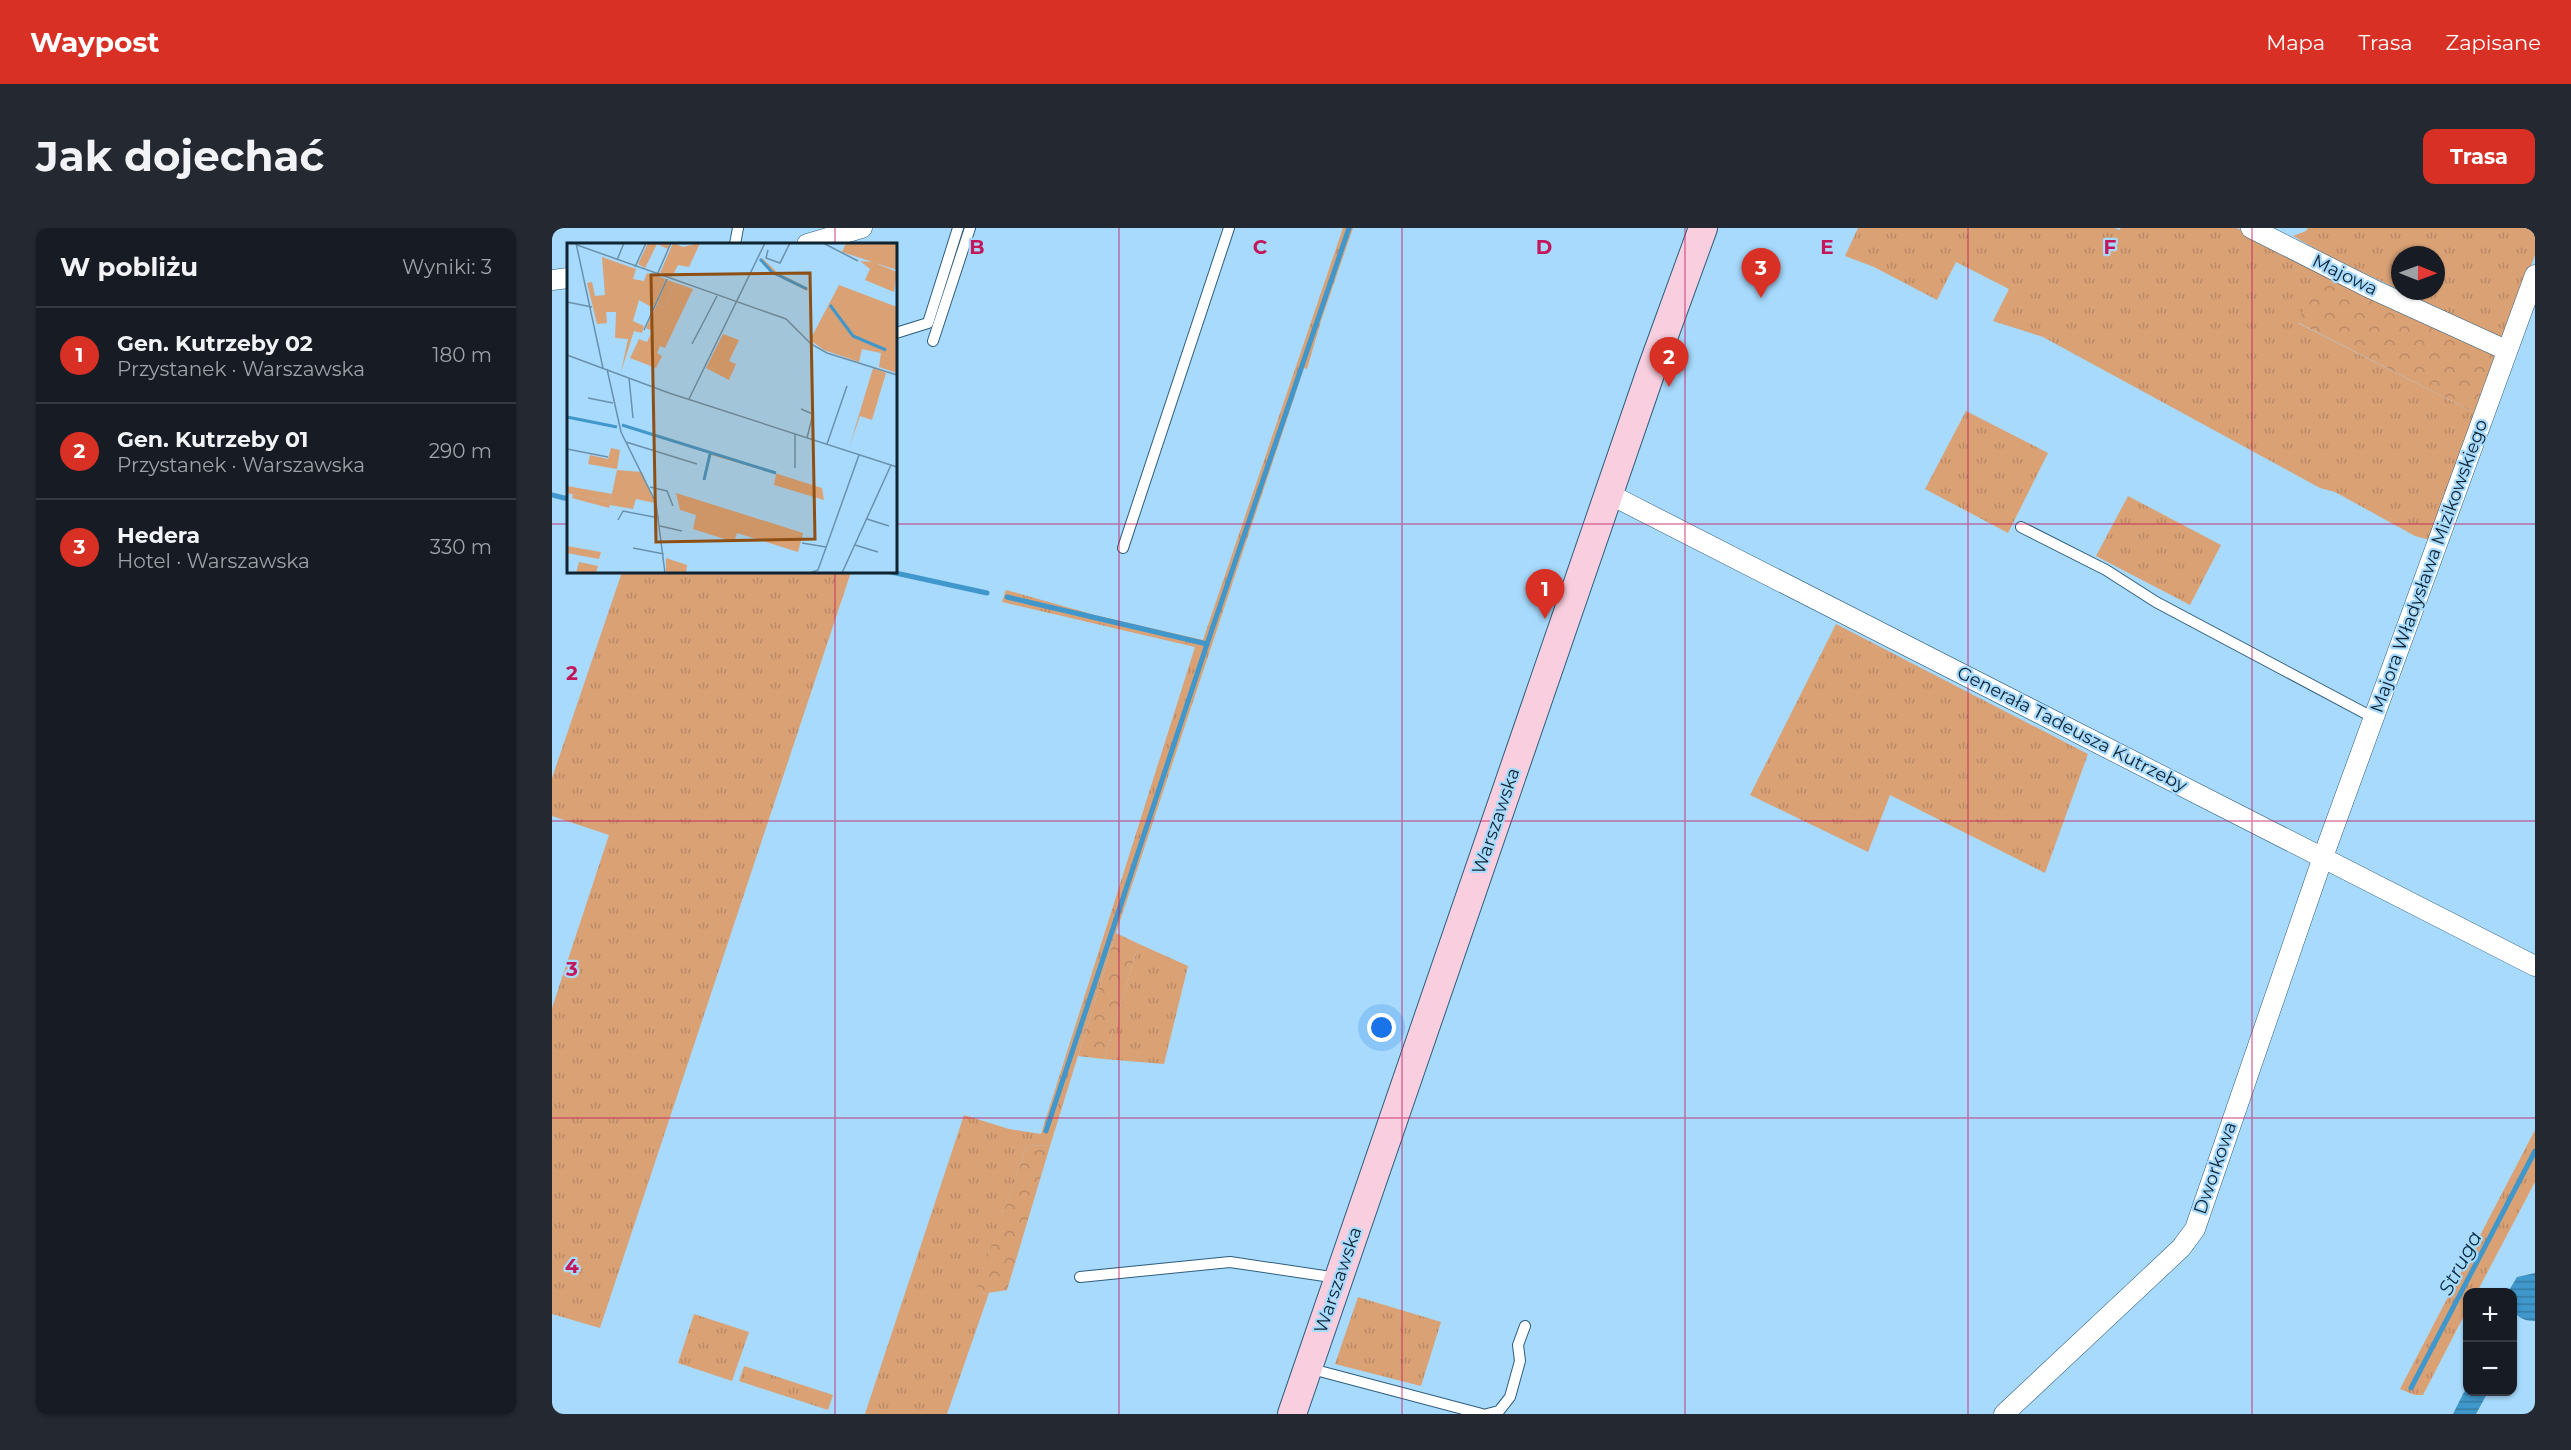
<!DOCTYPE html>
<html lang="pl">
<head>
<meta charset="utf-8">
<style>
  body { margin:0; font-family:Montserrat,sans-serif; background:#242831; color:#f1f3f6 }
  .controls { position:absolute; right:18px; bottom:18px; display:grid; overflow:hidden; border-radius:12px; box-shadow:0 2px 4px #0004 }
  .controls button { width:54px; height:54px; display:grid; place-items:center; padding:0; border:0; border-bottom:2px solid #363941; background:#171b24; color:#f1f3f6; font:30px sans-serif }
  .compass { position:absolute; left:1839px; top:18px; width:54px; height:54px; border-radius:50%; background:#171b24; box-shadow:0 2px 4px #0004; rotate:91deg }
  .you { position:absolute; left:830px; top:800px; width:21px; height:21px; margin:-15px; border:4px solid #fff; border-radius:50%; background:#1a73e8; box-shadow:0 0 0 9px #1a73e833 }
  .badge { display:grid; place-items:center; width:39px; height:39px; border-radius:50%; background:#d93025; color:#fff; font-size:20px; font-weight:700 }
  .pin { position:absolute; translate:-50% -50px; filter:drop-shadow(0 2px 3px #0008) }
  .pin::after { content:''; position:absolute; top:32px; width:21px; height:18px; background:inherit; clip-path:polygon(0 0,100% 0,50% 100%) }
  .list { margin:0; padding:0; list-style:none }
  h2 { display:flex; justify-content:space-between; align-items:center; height:78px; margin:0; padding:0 24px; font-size:26px }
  h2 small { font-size:20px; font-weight:400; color:#9ea1a6 }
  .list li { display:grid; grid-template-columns:39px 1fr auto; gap:18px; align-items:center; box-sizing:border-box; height:96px; padding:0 24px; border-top:2px solid #363941 }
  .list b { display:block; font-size:22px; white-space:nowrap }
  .list p { margin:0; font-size:20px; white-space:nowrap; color:#9ea1a6 }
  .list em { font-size:20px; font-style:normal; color:#9ea1a6 }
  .map { position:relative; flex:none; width:1983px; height:1186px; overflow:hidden; border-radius:12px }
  header { display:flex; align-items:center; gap:36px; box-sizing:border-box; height:84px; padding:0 30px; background:#d93025; color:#fff }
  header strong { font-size:28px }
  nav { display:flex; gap:33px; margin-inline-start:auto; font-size:21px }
  .intro { display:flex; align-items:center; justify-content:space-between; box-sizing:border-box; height:144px; padding:0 36px }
  h1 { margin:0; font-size:42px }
  .button { padding:15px 27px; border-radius:12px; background:#d93025; color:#fff; font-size:21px; font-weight:700 }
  main { display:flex; gap:36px; padding:0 36px }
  aside { flex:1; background:#171b24; border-radius:12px; box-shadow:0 2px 4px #0004 }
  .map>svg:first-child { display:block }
</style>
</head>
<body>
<header>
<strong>Waypost</strong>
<nav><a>Mapa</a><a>Trasa</a><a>Zapisane</a></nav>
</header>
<div class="intro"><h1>Jak dojechać</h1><a class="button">Trasa</a></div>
<main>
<aside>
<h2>W pobliżu<small>Wyniki: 3</small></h2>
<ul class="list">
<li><span class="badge">1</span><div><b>Gen. Kutrzeby 02</b><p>Przystanek · Warszawska</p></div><em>180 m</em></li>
<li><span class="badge">2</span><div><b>Gen. Kutrzeby 01</b><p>Przystanek · Warszawska</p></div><em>290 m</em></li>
<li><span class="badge">3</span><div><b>Hedera</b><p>Hotel · Warszawska</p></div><em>330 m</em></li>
</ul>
</aside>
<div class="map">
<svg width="1983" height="1186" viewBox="0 0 1983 1186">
  <defs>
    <pattern id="grass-tufts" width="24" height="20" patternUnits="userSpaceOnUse" patternTransform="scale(1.5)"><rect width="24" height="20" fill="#daa175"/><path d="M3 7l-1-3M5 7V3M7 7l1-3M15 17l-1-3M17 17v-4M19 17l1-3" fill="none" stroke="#ba8a66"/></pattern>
    <pattern id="forest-crowns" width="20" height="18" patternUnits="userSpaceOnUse" patternTransform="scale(1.5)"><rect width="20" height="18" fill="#daa175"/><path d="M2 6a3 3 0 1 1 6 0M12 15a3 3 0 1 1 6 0" fill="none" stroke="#ba8a66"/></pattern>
    <pattern id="water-rules" width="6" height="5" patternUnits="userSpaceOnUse" patternTransform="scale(1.5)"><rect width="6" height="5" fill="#4097cb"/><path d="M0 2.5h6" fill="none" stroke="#347ba5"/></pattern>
  </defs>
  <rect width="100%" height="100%" fill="#a7dafd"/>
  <g fill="url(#grass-tufts)">
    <path d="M 791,0 L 801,0 L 769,93 L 755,141 L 752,140 L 564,705 L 498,918 L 475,917 L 423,1066 L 437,1065 L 395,1186 L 313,1186 L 412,887 L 457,901 L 489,906 L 643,419 L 450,374 L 454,362 L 543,387 L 651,412 Z"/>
    <path d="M 1306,0 L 1563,0 L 1567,2 L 1569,0 L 1685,0 L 1771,43 L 1746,95 L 1923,185 L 1878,312 L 1863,308 L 1783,264 L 1768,260 L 1491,109 L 1441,93 L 1457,61 L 1404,34 L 1385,72 L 1322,39 L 1293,28 Z"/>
    <path d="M 1756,0 L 1983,0 L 1983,27 L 1951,111 L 1849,63 L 1884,63 L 1884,27 L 1848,27 L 1848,62 L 1778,29 L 1741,8 L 1754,3 Z"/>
    <path d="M 1414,183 L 1496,225 L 1456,305 L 1373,261 Z"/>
    <path d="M 1576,268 L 1669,317 L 1638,377 L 1544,328 Z"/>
    <path d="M 70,344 L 299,344 L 48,1100 L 0,1086 L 0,780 L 57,607 L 0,588 L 0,550 Z"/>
    <path d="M 1284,396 L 1536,526 L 1493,645 L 1338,567 L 1316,624 L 1198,567 Z"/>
    <path d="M 587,716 L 636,738 L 612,836 L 552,831 Z"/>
    <path d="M 1983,902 L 1983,954 L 1925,1064 L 1916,1064 L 1915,1082 L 1871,1167 L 1863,1167 L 1848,1161 Z"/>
    <path d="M 806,1069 L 889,1094 L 869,1158 L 783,1136 Z"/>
    <path d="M 142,1086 L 197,1104 L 180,1153 L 126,1135 Z"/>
    <path d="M 192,1138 L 281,1167 L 276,1182 L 187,1153 Z"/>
  </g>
  <g fill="url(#forest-crowns)">
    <path d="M 1771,43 L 1947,122 L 1923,185 L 1745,94 Z"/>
    <path d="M 564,705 L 587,716 L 552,831 L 526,828 Z"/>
    <path d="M 475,917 L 498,918 L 455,1062 L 422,1067 Z"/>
  </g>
  <g fill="url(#water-rules)">
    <path d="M 1983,1045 L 1983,1093 C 1973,1093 1967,1090 1961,1083 L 1960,1064 L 1956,1064 L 1965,1049 Z"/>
    <path d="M 1915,1158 L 1916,1164 L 1936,1164 L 1924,1186 L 1901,1186 Z"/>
  </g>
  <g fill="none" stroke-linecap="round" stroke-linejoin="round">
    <g stroke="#4097cb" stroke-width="5">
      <path d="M 0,267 L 16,271"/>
      <path d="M 339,344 L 435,365"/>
      <path d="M 455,369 L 655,416"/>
      <path d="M 494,903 L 655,416 L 797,0"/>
      <path d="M 1859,1160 L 1983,923"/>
    </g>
    <g stroke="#2e5e7c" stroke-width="12">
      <g id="service">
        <path d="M 183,16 L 186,0"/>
        <path d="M 344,105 L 376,95 L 406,0"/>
        <path d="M 381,113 L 418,0"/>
        <path d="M 1469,299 L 1554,342 L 1604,374 L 1822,490"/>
        <path d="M 571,320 L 677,0"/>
        <path d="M 528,1049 L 678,1034 L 786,1050"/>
        <path d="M 756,1140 L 930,1186"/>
        <path d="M 935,1186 L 947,1183 L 958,1169 L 968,1133 L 966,1117 L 973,1098"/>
      </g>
    </g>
    <g stroke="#2e5e7c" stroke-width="21">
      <g id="minor">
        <path d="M 1699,0 L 1820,61 L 1954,122"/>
        <path d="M 255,16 L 310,0"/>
        <path d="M 0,52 L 16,50"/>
        <path d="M 1057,266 L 1983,738"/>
        <path d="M 1452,1186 L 1629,1020 L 1643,1001 L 1771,629 L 1983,47"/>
      </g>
    </g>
    <g stroke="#2e5e7c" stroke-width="30">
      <path id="secondary" d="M 740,1186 L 1099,143 L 1151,0"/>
    </g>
    <use href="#service" stroke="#fff" stroke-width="10"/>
    <use href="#minor" stroke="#fff" stroke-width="20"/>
    <use href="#secondary" stroke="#f9cfe0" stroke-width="28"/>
  </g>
  <path fill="none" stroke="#c2185b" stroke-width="1.5" stroke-opacity="0.55" d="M 283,0 L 283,16M 567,0 L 567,1186M 850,0 L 850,1186M 1133,0 L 1133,1186M 1416,0 L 1416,1186M 1700,0 L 1700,1186M 0,296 L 16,296M 344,296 L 1983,296M 283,344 L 283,1186M 0,593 L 1983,593M 0,890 L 1983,890"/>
  <g text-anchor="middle" stroke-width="4.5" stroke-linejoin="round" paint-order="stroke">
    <g font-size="18" fill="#0f2330" stroke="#a7dafd">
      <text transform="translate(1793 47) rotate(26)" y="6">Majowa</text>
      <text transform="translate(1877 338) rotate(-70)" y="6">Majora Władysława Mizikowskiego</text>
      <text transform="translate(1520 501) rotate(27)" y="6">Generała Tadeusza Kutrzeby</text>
      <text transform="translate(944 593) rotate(-71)" y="6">Warszawska</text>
      <text transform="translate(1663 940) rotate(-71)" y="6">Dworkowa</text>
      <text transform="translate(786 1052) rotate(-71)" y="6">Warszawska</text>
    </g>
    <g font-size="20" font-style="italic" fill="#052d42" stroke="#a7dafd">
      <text transform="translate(1908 1035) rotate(-62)" y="7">Struga</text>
    </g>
  </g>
  <g transform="translate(15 15)">
    <rect width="330" height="330" fill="#a7dafd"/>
    <path d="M 81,0 L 103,0 L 101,6 L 90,1 L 78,25 L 71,21 ZM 106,0 L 116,4 L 133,0 L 122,24 L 111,22 L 105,34 L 93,30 ZM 279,0 L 330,0 L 330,27 L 275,9 ZM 35,14 L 69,26 L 66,36 L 77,38 L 80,30 L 99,36 L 86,65 L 72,57 L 66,78 L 77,83 L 75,90 L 67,88 L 54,129 L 61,96 L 48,95 L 49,69 L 39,69 L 40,80 L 30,81 L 20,40 L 25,39 L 28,53 L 38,52 ZM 195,15 L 210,29 L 241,45 L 240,48 L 204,30 L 193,17 ZM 293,18 L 306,19 L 330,29 L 327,49 L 298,37 L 303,26 ZM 109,40 L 126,46 L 98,105 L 93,103 L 90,110 L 95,113 L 89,125 L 63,115 L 72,96 L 80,99 L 85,88 L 79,85 L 90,61 L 97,64 ZM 272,42 L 330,64 L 330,130 L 312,124 L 314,110 L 295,106 L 292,119 L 257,107 L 243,97 ZM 156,91 L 172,97 L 162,118 L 169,121 L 162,137 L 139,125 ZM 306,125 L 319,130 L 305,177 L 293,173 L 282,205 ZM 53,181 L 255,245 L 257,257 L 207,242 L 209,231 L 144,212 L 136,237 L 142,210 ZM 44,205 L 53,207 L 50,226 L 21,221 L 23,212 L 41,216 ZM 50,227 L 75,229 L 88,260 L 69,256 L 66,266 L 43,262 L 42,265 L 5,255 L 6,251 L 43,259 ZM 109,250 L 236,290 L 231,309 L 170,290 L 167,299 L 126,286 L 129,272 L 113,267 ZM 0,303 L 34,309 L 32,316 L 0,310 ZM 99,315 L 120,322 L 119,330 L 99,330 ZM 12,319 L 31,323 L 29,330 L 9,330 Z" fill="#daa175"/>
    <path d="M 100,37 L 109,40 L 97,64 L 90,61 Z" fill="#daa175"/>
    <path d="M 0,243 L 45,251 L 43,259 L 0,250 Z" fill="#daa175"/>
    <path fill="none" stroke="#4097cb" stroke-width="3" d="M 193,16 L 205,29 L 240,46M 263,62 L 286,93 L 319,107M 0,174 L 50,184M 55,182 L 209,230M 137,237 L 143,211"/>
    <path fill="none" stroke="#6a91ab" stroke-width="1.5" d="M 9,0 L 36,125M 256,0 L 291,18M 10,2 L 219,76 L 244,101 L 260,110 L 330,132M 201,7 L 199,15 L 213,20 L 223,0M 50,17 L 57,0M 68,24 L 79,0M 90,32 L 104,0M 0,59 L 25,64M 77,87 L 100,36M 125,101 L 150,53M 0,112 L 102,150 L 330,224M 40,126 L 54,189 L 89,260 L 98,330M 62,135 L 66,175M 21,155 L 46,160M 122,156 L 198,0M 234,166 L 246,171 L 240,195M 228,191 L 228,225M 59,199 L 130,221M 260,201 L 280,143M 0,206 L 41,214M 83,244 L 100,248 L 106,263M 300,276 L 322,283M 51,277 L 56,268 L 92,275M 93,283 L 115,288M 235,300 L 259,304M 288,302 L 311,309M 66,305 L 97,311M 243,330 L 251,327 L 292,212M 275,330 L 324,222"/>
    <path fill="#8e4f14" fill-opacity="0.15" stroke="#8e4f14" stroke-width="3" d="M 243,30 L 248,296 L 89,299 L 84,32 Z"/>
    <rect width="330" height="330" fill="none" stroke="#0f2330" stroke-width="3"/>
  </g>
  <g font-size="20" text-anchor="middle" font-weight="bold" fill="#c2185b" stroke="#a7dafd" stroke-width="4.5" stroke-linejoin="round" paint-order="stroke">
    <text x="425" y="26">B</text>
    <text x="708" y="26">C</text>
    <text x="992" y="26">D</text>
    <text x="1275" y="26">E</text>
    <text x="1558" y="26">F</text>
    <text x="20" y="452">2</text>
    <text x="20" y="748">3</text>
    <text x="20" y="1045">4</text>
  </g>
</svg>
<div class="controls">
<button>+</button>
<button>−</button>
</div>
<svg class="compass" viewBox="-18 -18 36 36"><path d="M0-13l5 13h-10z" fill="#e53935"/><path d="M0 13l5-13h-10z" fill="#9ea1a6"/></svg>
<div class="you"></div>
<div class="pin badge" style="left:993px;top:391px">1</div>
<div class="pin badge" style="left:1117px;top:159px">2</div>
<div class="pin badge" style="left:1209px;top:70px">3</div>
</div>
</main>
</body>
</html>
